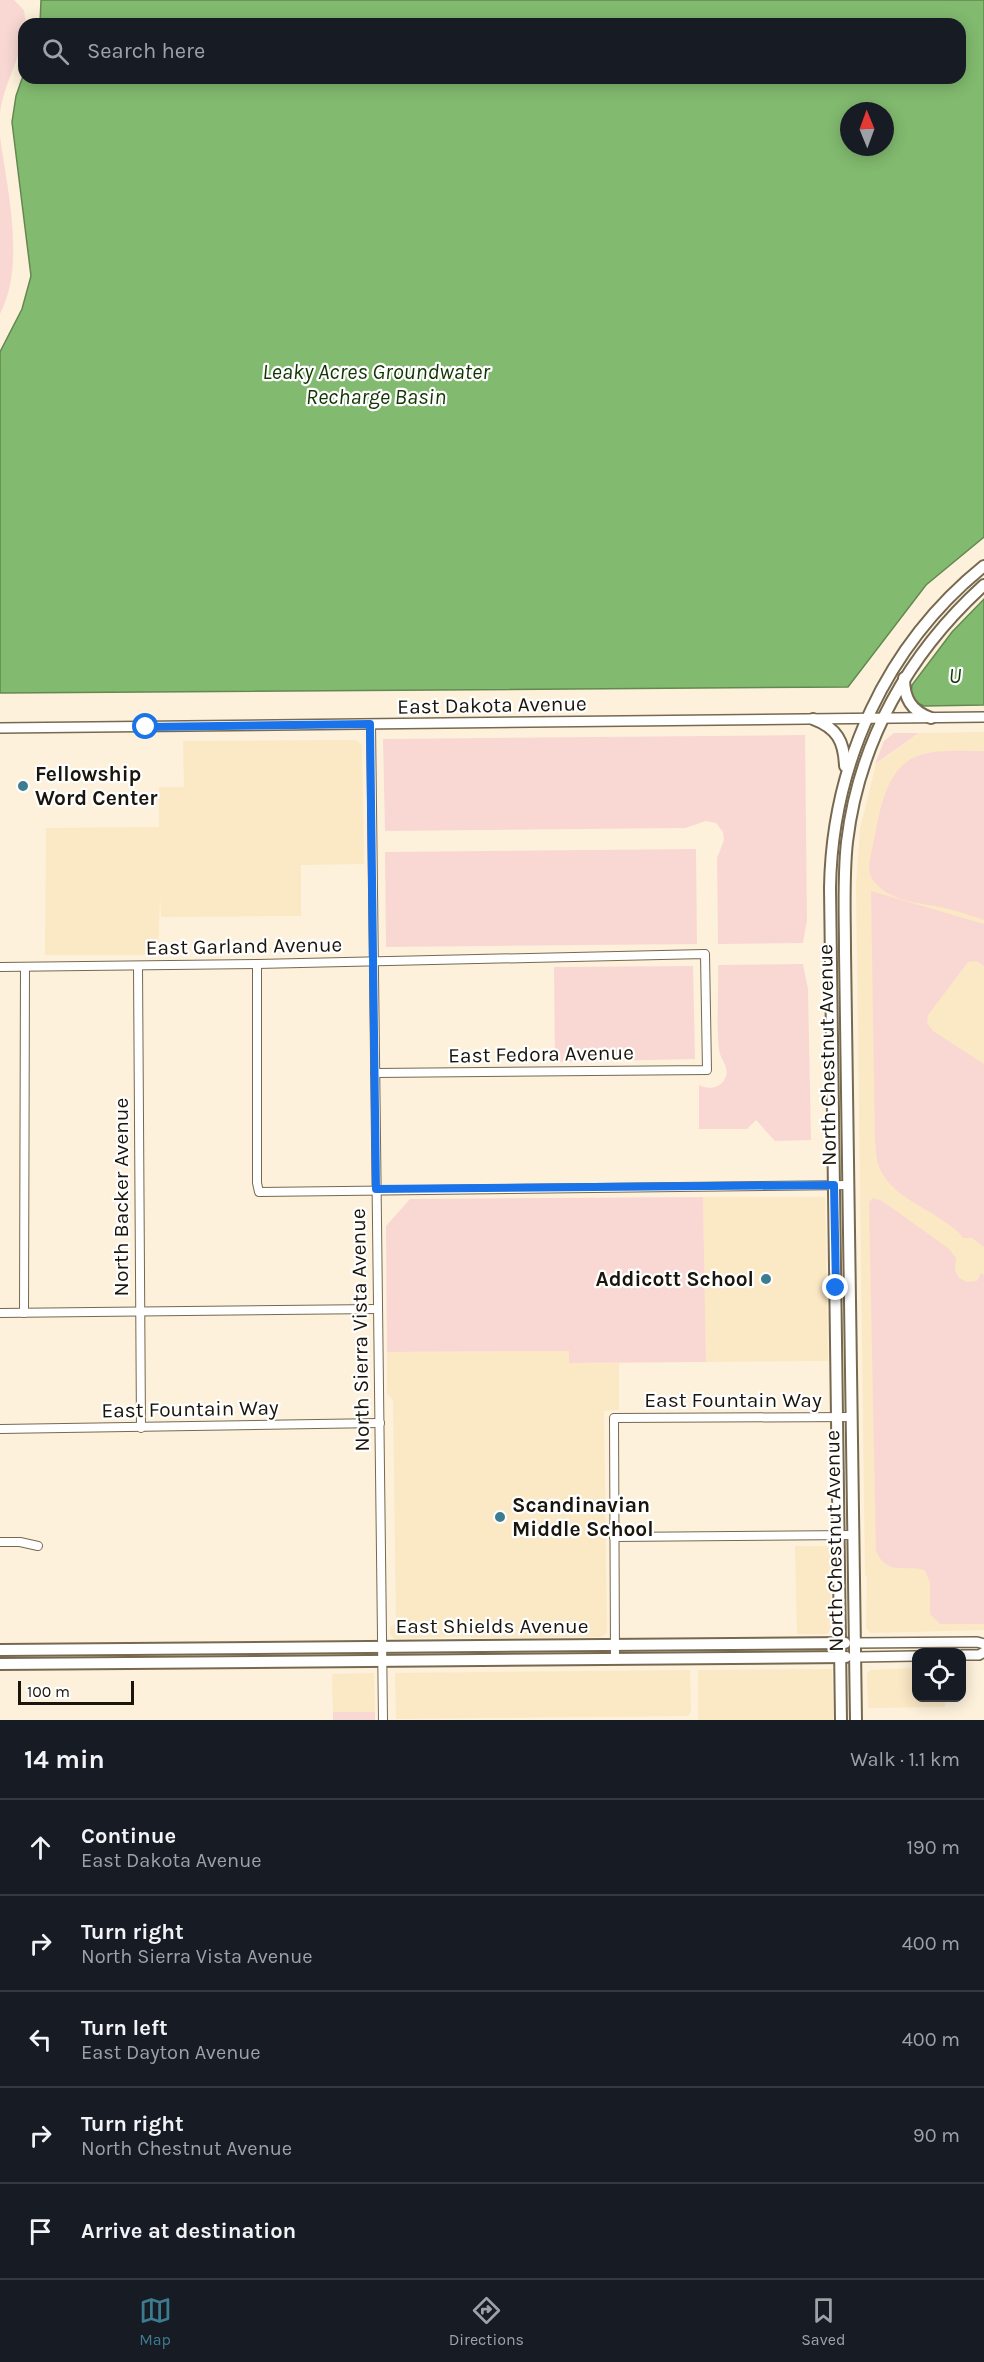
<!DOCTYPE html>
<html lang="en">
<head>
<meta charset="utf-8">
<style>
  body { margin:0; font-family:Karla,sans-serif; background:#242831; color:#f1f3f6 }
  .controls { position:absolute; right:18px; bottom:18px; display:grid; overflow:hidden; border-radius:12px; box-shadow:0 3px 15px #0003 }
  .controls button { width:54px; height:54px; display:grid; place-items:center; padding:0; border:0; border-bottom:2px solid #363941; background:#171b24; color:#f1f3f6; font:30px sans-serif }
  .compass { position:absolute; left:840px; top:102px; width:54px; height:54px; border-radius:50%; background:#171b24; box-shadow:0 3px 15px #0003; rotate:359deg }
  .scale { position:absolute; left:18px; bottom:15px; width:116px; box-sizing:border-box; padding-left:6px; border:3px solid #1b160c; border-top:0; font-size:16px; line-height:21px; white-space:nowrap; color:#1b160c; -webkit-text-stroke:4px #fff; paint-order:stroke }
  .stop { position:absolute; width:18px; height:18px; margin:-14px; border:4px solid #1a73e8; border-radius:50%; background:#fff }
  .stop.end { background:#1a73e8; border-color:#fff; box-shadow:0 2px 6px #0008 }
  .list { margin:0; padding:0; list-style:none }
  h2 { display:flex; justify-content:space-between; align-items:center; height:78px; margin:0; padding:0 24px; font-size:26px }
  h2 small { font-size:20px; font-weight:400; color:#9ea1a6 }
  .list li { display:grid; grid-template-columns:39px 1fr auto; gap:18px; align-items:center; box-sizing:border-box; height:96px; padding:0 24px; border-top:2px solid #363941 }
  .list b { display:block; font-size:22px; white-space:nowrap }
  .list p { margin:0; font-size:20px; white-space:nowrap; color:#9ea1a6 }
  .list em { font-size:20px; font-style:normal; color:#9ea1a6 }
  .icon { flex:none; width:33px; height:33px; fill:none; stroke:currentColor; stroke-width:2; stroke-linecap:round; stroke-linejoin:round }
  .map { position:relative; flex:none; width:984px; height:1720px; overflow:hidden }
  .search { position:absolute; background:#171b24; box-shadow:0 3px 15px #0003; left:18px; right:18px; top:18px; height:66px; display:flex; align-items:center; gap:15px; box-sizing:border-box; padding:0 21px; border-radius:18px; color:#9ea1a6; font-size:22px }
  .sheet { height:558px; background:#171b24 }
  nav { display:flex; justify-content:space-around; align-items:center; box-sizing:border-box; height:84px; border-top:2px solid #363941; background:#171b24; font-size:16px; color:#9ea1a6 }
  nav a { display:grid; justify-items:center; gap:3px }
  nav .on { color:#3c7c90 }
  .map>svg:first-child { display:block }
</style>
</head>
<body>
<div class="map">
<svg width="984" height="1720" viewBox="0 0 984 1720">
  <rect width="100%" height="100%" fill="#fdf1db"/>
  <g fill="#fbe8c5">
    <path d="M 984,732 L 984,1630 L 871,1633 L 866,1628 L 867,1578 L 865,1575 L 856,884 L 860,829 L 876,764 L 920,733 Z"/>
    <path d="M 356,740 L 362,745 L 364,864 L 301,865 L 301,916 L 161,917 L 160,896 L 158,955 L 45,955 L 46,828 L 159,827 L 159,787 L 184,787 L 183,741 Z"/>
    <path d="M 703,1197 L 825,1197 L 828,1361 L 706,1362 Z"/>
    <path d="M 569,1351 L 570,1363 L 619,1363 L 619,1410 L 604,1411 L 607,1633 L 602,1637 L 472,1638 L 470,1636 L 395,1639 L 390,1634 L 390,1627 L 396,1623 L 393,1400 L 387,1394 L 387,1352 Z"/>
    <path d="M 795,1546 L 827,1546 L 830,1549 L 831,1628 L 827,1634 L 797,1634 Z"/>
    <path d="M 916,1668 L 916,1698 L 945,1698 L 945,1707 L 868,1708 L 867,1674 L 870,1670 Z"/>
    <path d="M 832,1669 L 833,1720 L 698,1720 L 698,1670 Z"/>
    <path d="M 690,1670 L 691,1711 L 688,1716 L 396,1719 L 395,1673 Z"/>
    <path d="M 374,1673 L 375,1712 L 333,1712 L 332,1674 Z"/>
  </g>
  <g fill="#f9d8d3">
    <path d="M 0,0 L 14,0 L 24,10 L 26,24 L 24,24 C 24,55 3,83 0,114 Z"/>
    <path d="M 0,136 C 7,190 26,264 0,314 Z"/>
    <path d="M 894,733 L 919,733 L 875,764 L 884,741 Z"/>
    <path d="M 805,735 L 807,920 L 803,943 L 718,944 L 717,858 L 724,840 L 723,832 L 716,823 L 706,821 L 685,828 L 385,831 L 383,739 Z"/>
    <path d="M 984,751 L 984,920 C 972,916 961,912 949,909 C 925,903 889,903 873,880 C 865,870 872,852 874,840 C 880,810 886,766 920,755 C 940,749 963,751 984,751 Z"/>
    <path d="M 696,849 L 697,944 L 386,947 L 385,852 Z"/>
    <path d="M 871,891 L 984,924 L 984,966 L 977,961 L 968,962 L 928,1015 L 927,1023 L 933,1031 L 984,1064 L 984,1247 L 972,1238 L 963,1238 C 959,1231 952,1227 945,1222 C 922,1205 889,1195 878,1164 C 876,1157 876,1148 875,1141 Z"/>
    <path d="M 803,964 L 808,989 L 811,1140 L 775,1141 L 756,1120 L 747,1129 L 699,1129 L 699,1085 C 709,1090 721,1089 726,1076 C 729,1066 720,1059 719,1050 C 716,1022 719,993 718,965 Z"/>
    <path d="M 693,966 L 695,1059 L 555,1062 L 554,967 Z"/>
    <path d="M 703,1197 L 706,1362 L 569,1363 L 569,1351 L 387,1352 L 386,1226 L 410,1199 Z"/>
    <path d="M 873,1198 L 882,1201 L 948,1248 L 956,1258 L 955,1270 L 959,1278 L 967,1282 L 977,1281 L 981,1273 L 984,1275 L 984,1624 L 940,1624 L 930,1614 L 930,1583 L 925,1570 C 904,1564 888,1577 876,1551 L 869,1202 Z"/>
    <rect x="333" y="1712" width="42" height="8"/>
  </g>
  <g fill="#82ba6f" stroke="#638951" stroke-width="1.5" fill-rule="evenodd">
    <path d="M 41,0 L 984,0 L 984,537 L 926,585 L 848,687 L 0,693 L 0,352 L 22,309 L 31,276 L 12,122 L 16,96 L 24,73 L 24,78 L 960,78 L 960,24 L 40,24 ZM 849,111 L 885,111 L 885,147 L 849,147 Z"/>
    <path d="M 984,599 L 984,705 L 924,706 L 915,702 L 911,694 L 912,685 L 952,632 Z"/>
  </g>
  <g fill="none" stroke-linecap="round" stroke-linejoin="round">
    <g stroke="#766950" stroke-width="10">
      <g id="minor">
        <path d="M 371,724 L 383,1720"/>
        <path d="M 257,964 L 257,1183 L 259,1192 L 849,1185"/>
        <path d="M 138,966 L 141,1428"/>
        <path d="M 0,967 L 257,964 L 705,954 L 707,1070 L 375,1073"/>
        <path d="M 0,1313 L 378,1309"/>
        <path d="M 24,1313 L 25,967"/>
        <path d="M 0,1429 L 380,1423"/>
        <path d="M 614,1537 L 853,1535"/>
        <path d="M 0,1542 L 20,1542 L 38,1546"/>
        <path d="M 615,1659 L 614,1418 L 852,1417"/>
      </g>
    </g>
    <g stroke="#766950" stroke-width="12">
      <g id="tertiary">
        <path d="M 0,728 L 984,717"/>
        <path d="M 855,1643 L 977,1642 L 984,1644"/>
        <path d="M 962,1655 L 979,1655 L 984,1652"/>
        <path d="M 855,1657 L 916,1656"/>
      </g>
    </g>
    <g stroke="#766950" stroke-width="14">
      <g id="secondary">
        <path d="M 904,678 C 904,698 911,711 931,718"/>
        <path d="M 813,719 C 837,728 844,741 845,766"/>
        <path d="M 0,1650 L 845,1643"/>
        <path d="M 0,1664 L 846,1657"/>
        <path d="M 841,1720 L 830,888 C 832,764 886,645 984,566"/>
        <path d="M 856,1720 L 845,952 C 845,915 843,878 847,842 C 859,741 909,653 984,585"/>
      </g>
    </g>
    <use href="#minor" stroke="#fff" stroke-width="8"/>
    <use href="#tertiary" stroke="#fff" stroke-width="9"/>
    <use href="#secondary" stroke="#fff" stroke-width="10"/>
  </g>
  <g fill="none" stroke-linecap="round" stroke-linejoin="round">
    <path stroke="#1a73e8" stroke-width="8" d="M 146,727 L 370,724 L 376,1189 L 834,1185 L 836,1288"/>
  </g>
  <g fill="#3c7c90" stroke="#fff" stroke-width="2">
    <circle cx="23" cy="786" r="6"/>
    <circle cx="766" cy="1279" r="6"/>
    <circle cx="500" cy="1517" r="6"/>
  </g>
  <g text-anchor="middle" stroke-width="4.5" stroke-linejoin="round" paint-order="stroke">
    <g font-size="21" fill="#1b160c" stroke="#fff">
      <text transform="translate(492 705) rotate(-1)" y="7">East Dakota Avenue</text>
      <text transform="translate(244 946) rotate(-1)" y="7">East Garland Avenue</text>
      <text transform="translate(541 1054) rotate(-1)" y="7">East Fedora Avenue</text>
      <text transform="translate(827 1055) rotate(-91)" y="7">North Chestnut Avenue</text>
      <text transform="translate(121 1197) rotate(-90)" y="7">North Backer Avenue</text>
      <text transform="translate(360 1330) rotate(-91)" y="7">North Sierra Vista Avenue</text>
      <text x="733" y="1407">East Fountain Way</text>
      <text transform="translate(190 1409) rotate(-1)" y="7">East Fountain Way</text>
      <text transform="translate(834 1541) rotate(-91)" y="7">North Chestnut Avenue</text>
      <text x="492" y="1633">East Shields Avenue</text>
    </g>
    <g font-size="21" font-weight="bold" fill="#1b160c" stroke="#fff" text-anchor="start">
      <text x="35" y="781">Fellowship<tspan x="35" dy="24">Word Center</tspan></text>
      <text x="754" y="1286" text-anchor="end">Addicott School</text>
      <text x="512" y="1512">Scandinavian<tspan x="512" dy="24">Middle School</tspan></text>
    </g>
    <g font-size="22" font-style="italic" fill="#123601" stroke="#fff">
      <text x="376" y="379">Leaky Acres Groundwater<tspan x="376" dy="25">Recharge Basin</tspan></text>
      <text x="955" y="683">U</text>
    </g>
  </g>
</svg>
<div class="controls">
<button><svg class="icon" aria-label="locate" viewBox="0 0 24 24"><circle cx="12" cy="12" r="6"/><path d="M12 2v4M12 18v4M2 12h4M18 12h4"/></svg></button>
</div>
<svg class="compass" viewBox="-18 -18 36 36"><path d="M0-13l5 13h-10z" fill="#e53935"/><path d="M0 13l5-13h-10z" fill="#9ea1a6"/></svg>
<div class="scale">100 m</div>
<div class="stop" style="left:146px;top:727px"></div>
<div class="stop end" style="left:836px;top:1288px"></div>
<div class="search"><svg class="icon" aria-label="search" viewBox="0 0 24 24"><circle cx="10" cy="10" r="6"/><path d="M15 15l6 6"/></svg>Search here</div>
</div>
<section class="sheet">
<h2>14 min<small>Walk · 1.1 km</small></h2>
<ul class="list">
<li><svg class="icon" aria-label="ahead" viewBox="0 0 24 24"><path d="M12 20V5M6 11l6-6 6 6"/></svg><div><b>Continue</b><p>East Dakota Avenue</p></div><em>190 m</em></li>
<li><svg class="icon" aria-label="right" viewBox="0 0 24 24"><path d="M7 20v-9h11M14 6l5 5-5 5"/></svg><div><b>Turn right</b><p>North Sierra Vista Avenue</p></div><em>400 m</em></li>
<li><svg class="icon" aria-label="left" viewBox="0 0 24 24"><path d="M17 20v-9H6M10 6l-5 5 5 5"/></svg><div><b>Turn left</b><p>East Dayton Avenue</p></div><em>400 m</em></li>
<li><svg class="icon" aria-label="right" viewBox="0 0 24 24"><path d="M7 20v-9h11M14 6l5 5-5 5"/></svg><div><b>Turn right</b><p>North Chestnut Avenue</p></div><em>90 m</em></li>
<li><svg class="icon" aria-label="arrive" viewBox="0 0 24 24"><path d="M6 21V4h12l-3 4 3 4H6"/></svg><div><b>Arrive at destination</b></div></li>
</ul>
</section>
<nav>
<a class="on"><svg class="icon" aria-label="map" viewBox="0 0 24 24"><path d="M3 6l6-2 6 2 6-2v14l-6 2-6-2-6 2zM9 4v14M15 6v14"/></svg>Map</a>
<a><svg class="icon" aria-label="directions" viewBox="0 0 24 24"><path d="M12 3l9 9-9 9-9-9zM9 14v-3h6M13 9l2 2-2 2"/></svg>Directions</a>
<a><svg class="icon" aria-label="saved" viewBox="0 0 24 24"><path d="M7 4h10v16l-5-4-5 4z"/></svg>Saved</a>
</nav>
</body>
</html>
